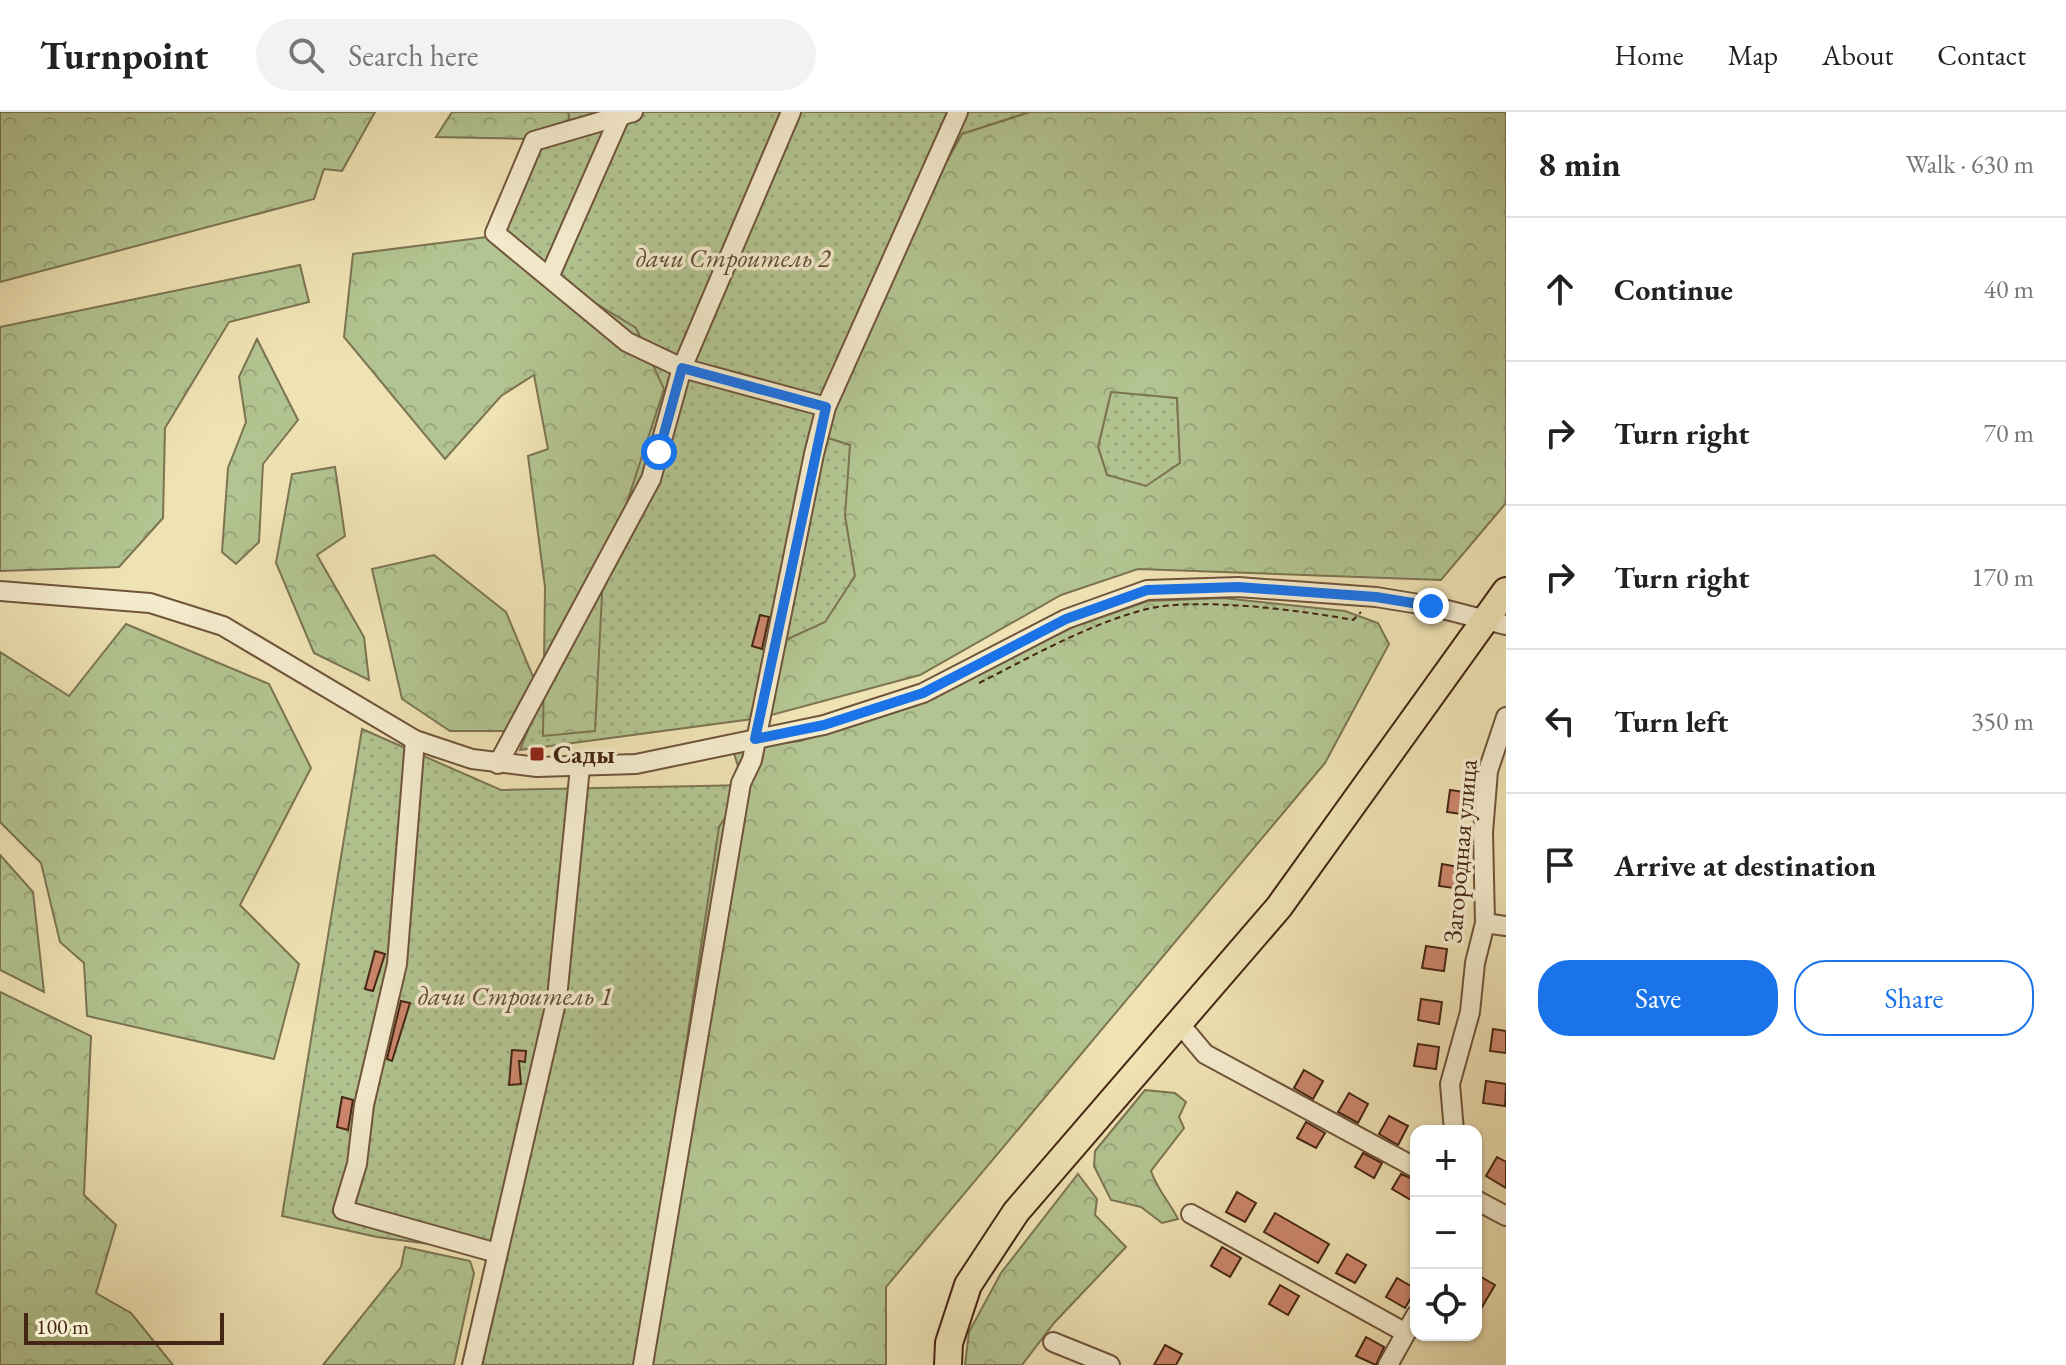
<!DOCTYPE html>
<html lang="en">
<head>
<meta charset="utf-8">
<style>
  body { margin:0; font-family:"EB Garamond",serif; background:#f2f2f2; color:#222 }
  .controls { position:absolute; right:24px; bottom:24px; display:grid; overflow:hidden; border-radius:16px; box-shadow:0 2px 6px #0004 }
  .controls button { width:72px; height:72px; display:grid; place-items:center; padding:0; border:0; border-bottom:2px solid #e0e0e0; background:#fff; color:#222; font:40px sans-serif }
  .scale { position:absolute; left:24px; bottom:20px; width:200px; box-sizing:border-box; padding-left:8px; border:4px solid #452513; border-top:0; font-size:22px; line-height:28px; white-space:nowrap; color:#452513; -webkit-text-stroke:6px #f5ecce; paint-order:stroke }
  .stop { position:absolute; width:24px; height:24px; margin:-18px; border:6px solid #1a73e8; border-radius:50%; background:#fff }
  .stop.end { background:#1a73e8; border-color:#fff; box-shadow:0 2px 8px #0008 }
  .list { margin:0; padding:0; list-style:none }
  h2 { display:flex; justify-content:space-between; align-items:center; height:104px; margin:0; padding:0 32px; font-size:34px }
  h2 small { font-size:26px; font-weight:400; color:#767676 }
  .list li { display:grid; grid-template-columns:52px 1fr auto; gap:24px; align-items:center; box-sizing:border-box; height:144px; padding:0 32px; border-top:2px solid #e0e0e0 }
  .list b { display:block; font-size:30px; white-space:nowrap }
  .list em { font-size:26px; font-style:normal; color:#767676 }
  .actions { display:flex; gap:16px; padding:24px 32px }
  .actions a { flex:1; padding:18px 0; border:2px solid #1a73e8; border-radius:32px; text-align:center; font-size:28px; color:#1a73e8 }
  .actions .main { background:#1a73e8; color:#fff }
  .icon { flex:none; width:44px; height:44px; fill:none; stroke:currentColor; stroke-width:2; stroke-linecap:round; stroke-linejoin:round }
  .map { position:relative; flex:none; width:1506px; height:1253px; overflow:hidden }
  header { display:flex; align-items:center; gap:48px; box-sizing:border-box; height:112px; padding:0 40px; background:#fff; border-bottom:2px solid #e0e0e0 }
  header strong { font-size:38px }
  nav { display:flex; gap:44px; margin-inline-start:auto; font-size:28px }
  .search { width:560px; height:72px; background:#f2f2f2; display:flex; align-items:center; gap:20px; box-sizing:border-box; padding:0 28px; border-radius:44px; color:#767676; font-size:30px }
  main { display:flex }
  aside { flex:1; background:#fff }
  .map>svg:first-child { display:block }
</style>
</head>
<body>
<header>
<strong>Turnpoint</strong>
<div class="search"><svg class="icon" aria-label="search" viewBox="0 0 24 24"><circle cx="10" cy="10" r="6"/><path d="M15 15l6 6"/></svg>Search here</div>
<nav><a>Home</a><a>Map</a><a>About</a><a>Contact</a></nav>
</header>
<main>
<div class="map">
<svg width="1506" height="1253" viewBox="0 0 1506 1253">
  <defs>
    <pattern id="grass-dots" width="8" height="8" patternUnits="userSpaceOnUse" patternTransform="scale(2)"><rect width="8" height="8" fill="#b2c491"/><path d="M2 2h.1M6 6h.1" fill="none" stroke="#9aa87c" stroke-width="1.8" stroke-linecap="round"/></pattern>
    <pattern id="forest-crowns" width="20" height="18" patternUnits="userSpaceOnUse" patternTransform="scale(2)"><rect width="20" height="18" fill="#b2c491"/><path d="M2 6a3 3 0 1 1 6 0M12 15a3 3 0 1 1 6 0" fill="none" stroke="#9aa87c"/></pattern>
  </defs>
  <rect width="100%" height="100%" fill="#efe2b3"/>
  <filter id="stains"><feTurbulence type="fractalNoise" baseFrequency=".0025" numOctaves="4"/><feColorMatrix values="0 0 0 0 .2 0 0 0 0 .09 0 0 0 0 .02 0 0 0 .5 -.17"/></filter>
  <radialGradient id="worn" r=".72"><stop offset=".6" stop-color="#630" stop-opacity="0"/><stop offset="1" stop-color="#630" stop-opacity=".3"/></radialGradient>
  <g fill="url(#grass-dots)" stroke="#7c7452" stroke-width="2">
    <path d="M 568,0 L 1030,0 L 962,22 L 872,482 L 760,606 L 520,638 L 664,277 L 487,125 L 520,45 L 570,11 Z"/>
    <path d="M 1111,279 L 1177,286 L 1180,351 L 1146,375 L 1107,363 L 1098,335 Z"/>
    <path d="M 362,617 L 501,678 L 749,673 L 645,1253 L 473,1253 L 497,1141 L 377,1125 L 282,1104 Z"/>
  </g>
  <g fill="url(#forest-crowns)" stroke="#7c7452" stroke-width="2" fill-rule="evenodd">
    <path d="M 0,0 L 375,0 L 342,59 L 324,57 L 314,87 L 0,170 Z"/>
    <path d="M 452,0 L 568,0 L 570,11 L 530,27 L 436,25 Z"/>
    <path d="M 1030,0 L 1506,0 L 1506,391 L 1441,468 L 1138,457 L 1061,483 L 920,563 L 760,606 L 779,531 L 825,510 L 855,464 L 845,404 L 850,333 L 819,323 L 874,179 L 962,22 ZM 1111,280 L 1177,286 L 1180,351 L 1146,374 L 1107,363 L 1098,335 Z"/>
    <path d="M 487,125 L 636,216 L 664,277 L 603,464 L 595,619 L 543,624 L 545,475 L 528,344 L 548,337 L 534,263 L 501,284 L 445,347 L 344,225 L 353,142 Z"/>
    <path d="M 300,153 L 309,190 L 229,210 L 165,316 L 163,406 L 119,455 L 0,459 L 0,215 Z"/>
    <path d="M 257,227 L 298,308 L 263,352 L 259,430 L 236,452 L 222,440 L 228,356 L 246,310 L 239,265 Z"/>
    <path d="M 335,355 L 345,424 L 317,443 L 364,525 L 369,568 L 314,541 L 276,451 L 292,362 Z"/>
    <path d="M 434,443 L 506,500 L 534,567 L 516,619 L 450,619 L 402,587 L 372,457 Z"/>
    <path d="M 1223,486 L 1345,499 L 1378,511 L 1389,532 L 1325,651 L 886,1175 L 886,1253 L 638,1253 L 719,715 L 745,677 L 733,638 L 800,629 L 927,589 L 1073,515 L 1148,489 Z"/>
    <path d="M 126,512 L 269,572 L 311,656 L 240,793 L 299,852 L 274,947 L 87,904 L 84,851 L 60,830 L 41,751 L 0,710 L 0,540 L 69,584 Z"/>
    <path d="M 0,743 L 33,780 L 44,880 L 0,858 Z"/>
    <path d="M 0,880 L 91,924 L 84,1083 L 116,1113 L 96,1181 L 131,1201 L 173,1253 L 0,1253 Z"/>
    <path d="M 1145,978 L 1175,981 L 1186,990 L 1179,1005 L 1184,1016 L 1151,1059 C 1158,1079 1169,1089 1178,1107 L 1162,1111 L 1141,1095 L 1111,1088 L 1094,1054 L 1095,1039 Z"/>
    <path d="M 1078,1062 L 1097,1087 L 1095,1103 L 1126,1135 L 1054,1211 L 1022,1253 L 965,1253 L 969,1220 L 1001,1161 Z"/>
    <path d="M 405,1135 L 470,1149 L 474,1161 L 454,1253 L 323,1253 L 401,1155 Z"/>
  </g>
  <g fill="#cd876d" stroke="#452513" stroke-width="2">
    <path d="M 760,503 L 769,505 L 762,537 L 752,534 Z"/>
    <path d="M 1450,678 L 1472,681 L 1468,703 L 1447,700 Z"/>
    <path d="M 1442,752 L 1464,756 L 1460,777 L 1439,774 Z"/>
    <path d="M 1426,834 L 1447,837 L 1444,859 L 1422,856 Z"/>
    <path d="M 375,839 L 385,842 L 373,879 L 365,877 Z"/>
    <path d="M 1421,887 L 1442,890 L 1439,912 L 1418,908 Z"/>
    <path d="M 401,889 L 410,891 L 392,949 L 387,947 Z"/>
    <path d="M 1493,917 L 1506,919 L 1506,941 L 1490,939 Z"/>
    <path d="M 1418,932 L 1439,935 L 1436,957 L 1414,954 Z"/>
    <path d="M 512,938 L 526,939 L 525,950 L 519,949 L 521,972 L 509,973 Z"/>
    <path d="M 1304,958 L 1323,969 L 1313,987 L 1294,976 Z"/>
    <path d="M 1486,969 L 1506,972 L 1505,994 L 1483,991 Z"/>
    <path d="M 1349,981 L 1368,992 L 1358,1011 L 1338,1000 Z"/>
    <path d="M 342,985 L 353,988 L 348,1018 L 337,1015 Z"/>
    <path d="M 1389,1004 L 1408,1014 L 1398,1033 L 1379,1022 Z"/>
    <path d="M 1306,1010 L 1325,1021 L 1316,1036 L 1297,1026 Z"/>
    <path d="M 1363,1041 L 1382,1051 L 1374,1066 L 1355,1055 Z"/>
    <path d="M 1497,1045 L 1506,1050 L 1506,1076 L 1486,1064 Z"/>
    <path d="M 1401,1062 L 1416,1068 L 1411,1088 L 1392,1077 Z"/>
    <path d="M 1237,1080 L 1256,1091 L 1245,1110 L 1226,1100 Z"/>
    <path d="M 1275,1101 L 1329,1132 L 1318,1151 L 1264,1120 Z"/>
    <path d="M 1222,1135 L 1241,1146 L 1230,1165 L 1211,1154 Z"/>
    <path d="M 1347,1142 L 1366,1153 L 1355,1171 L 1336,1161 Z"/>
    <path d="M 1476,1162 L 1495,1173 L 1476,1205 Z"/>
    <path d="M 1397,1166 L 1416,1177 L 1405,1196 L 1386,1185 Z"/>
    <path d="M 1280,1173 L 1299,1184 L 1288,1203 L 1269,1192 Z"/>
    <path d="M 1366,1225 L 1384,1235 L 1376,1253 L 1356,1244 Z"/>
    <path d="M 1165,1233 L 1182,1242 L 1176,1253 L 1154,1253 Z"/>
  </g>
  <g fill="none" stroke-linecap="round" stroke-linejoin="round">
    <g stroke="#70543b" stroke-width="22">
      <g id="minor">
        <path d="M 633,0 L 534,29 L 495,121 L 627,230 L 682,256 L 826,295"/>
        <path d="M 550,163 L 620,4"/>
        <path d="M 0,479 L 150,491 L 223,514 L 415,628 L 472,647 L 537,655 L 636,652 L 824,613 L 923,581 L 1066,507 L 1147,478 L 1238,475 L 1376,485 L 1431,494 L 1506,513"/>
        <path d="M 415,628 L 397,852 L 364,993 L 357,1052 L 343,1098 L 497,1141"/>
        <path d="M 498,652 L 651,367 L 682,256 L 791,0"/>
        <path d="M 1485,811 L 1506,814"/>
        <path d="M 1179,911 L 1205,942 L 1416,1056"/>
        <path d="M 1454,1019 L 1450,972 L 1470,900 L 1475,851 L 1485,811 L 1483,720 L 1488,659 L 1506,605"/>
        <path d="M 1476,1088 L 1506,1104"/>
        <path d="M 1191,1102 L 1406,1221"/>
        <path d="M 1053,1230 L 1110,1253"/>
        <path d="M 472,1253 L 557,886 L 580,655"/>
        <path d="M 643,1253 L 741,671 L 752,648 L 814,342 L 826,295 L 958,0"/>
        <path d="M 1388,1253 L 1416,1203"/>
      </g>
    </g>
    <g stroke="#452513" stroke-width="30">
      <path id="highway" d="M 948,1253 L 949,1231 L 968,1173 L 1016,1100 L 1279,795 L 1506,479"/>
    </g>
    <path stroke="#452513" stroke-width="2" stroke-dasharray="6 4" stroke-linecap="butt" d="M 979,571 C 1033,544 1088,512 1147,497 C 1198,485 1300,498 1353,508 L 1361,500"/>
    <use href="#minor" stroke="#f5ecce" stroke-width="18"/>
    <use href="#highway" stroke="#efe2b3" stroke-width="26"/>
  </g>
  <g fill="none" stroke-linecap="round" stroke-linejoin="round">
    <path stroke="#1a73e8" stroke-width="10" d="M 659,340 L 682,256 L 826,295 L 755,627 L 824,613 L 923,581 L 1066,507 L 1147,478 L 1238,475 L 1376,485 L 1431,494"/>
  </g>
  <rect fill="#8f2418" stroke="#f5ecce" stroke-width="3" x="529" y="634" width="16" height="16" rx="4"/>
  <g text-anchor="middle" stroke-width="7" stroke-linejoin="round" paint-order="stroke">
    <g font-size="26" font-style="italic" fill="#604d32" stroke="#f5ecce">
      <text x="733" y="155">дачи Строитель 2</text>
      <text x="515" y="893">дачи Строитель 1</text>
    </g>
    <g font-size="26" font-weight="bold" fill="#452513" stroke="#f5ecce" text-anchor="start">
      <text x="553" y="651">Сады</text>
    </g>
    <g font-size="26" fill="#452513" stroke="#f5ecce">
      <text transform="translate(1460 739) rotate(-85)" y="9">Загородная улица</text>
    </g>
  </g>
  <rect width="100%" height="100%" filter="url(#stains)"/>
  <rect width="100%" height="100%" fill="url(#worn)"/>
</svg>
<div class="controls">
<button>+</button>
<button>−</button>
<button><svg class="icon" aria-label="locate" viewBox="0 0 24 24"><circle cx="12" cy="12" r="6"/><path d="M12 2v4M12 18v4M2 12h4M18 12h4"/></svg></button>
</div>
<div class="scale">100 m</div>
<div class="stop" style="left:659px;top:340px"></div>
<div class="stop end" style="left:1431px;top:494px"></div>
</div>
<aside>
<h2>8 min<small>Walk · 630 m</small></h2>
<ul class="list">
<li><svg class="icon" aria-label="ahead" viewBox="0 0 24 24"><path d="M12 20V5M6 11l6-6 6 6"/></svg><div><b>Continue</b></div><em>40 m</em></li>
<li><svg class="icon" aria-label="right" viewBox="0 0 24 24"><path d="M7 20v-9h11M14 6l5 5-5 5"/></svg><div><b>Turn right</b></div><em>70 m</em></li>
<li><svg class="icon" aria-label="right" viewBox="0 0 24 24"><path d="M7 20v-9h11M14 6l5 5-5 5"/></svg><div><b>Turn right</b></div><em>170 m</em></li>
<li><svg class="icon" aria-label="left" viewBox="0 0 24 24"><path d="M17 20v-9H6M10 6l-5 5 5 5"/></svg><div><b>Turn left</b></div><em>350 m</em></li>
<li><svg class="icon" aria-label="arrive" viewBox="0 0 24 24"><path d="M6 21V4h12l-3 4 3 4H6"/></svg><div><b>Arrive at destination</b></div></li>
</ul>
<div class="actions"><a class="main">Save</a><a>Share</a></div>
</aside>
</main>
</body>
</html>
